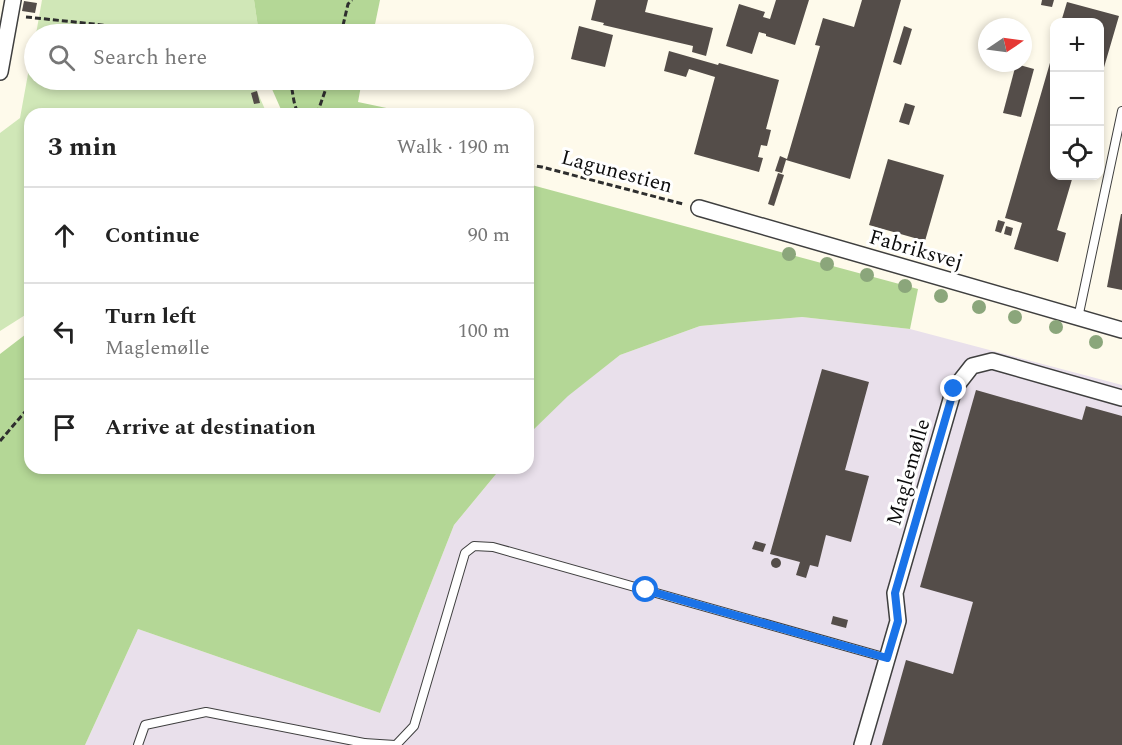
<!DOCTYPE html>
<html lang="en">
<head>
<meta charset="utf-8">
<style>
  body { margin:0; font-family:Spectral,serif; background:#f6f6f6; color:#222 }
  .controls { position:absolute; right:18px; top:18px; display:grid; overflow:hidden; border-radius:12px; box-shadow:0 3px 9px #0003 }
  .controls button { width:54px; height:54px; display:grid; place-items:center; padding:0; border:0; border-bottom:2px solid #e0e0e0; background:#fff; color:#222; font:30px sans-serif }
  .compass { position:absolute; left:978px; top:18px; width:54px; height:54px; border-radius:50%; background:#fff; box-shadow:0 3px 9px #0003; rotate:77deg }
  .stop { position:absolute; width:18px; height:18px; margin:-14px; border:4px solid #1a73e8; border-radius:50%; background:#fff }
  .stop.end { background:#1a73e8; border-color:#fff; box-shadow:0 2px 6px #0008 }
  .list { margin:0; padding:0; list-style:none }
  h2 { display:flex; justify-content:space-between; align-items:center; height:78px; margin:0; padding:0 24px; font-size:26px }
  h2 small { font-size:20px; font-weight:400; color:#767676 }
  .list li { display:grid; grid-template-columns:39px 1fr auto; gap:18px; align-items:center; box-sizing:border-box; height:96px; padding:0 24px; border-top:2px solid #e0e0e0 }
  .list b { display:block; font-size:22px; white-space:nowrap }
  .list p { margin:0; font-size:20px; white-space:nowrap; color:#767676 }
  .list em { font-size:20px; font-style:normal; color:#767676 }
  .icon { flex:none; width:33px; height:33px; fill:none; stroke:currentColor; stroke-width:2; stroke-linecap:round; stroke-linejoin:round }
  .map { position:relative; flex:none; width:1122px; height:745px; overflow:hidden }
  .search { position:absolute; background:#fff; box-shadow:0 3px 9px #0003; left:24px; top:24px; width:510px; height:66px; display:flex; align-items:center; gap:15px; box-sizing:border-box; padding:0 21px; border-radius:33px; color:#767676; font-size:22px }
  .panel { position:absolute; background:#fff; box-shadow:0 3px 9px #0003; left:24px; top:108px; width:510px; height:366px; border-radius:18px }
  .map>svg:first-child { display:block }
</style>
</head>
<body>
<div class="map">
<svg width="1122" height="745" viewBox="0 0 1122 745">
  <rect width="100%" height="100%" fill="#fefaeb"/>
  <path fill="#e9e0eb" d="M 802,317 L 910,329 L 1122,385 L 1122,745 L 85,745 L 138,629 L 380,713 L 454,525 L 501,468 L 528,468 L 528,435 L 567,396 L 620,355 L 700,326 Z"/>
  <g fill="#d0e7b7">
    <path d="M 42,0 L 254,0 L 259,34 L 36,34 Z"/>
    <path d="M 34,41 L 34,80 L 260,80 L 256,89 L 267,114 L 30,114 L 30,312 L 0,331 L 0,133 L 20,118 Z"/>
  </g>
  <g fill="#b4d796">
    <path d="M 254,0 L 380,0 L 373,34 L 259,34 Z"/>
    <path d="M 268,80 L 362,80 L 358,102 L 415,114 L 283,114 Z"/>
    <path d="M 528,184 L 918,289 L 910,329 L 802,317 L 700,326 L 620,355 L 568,396 L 528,435 Z"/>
    <path d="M 30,331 L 30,468 L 501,468 L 454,525 L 380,713 L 138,629 L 85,745 L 0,745 L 0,354 Z"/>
  </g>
  <g fill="#544d49">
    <path d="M 596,0 L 648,0 L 645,12 L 713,28 L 706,56 L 692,52 L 693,46 L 603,25 L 604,23 L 591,20 Z"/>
    <path d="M 776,0 L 809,0 L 795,45 L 766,36 L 766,34 L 759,32 L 752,54 L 726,46 L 739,4 L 765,12 L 763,17 L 770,19 Z"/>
    <path d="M 862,0 L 901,0 L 850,179 L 786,160 L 782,173 L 775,171 L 780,156 L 787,159 L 820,46 L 815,45 L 823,18 L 854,27 Z"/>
    <path d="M 1042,0 L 1054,0 L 1052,7 L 1041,5 Z"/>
    <path d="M 24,1 L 37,3 L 35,13 L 22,11 Z"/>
    <path d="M 1067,2 L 1119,16 L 1100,81 L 1100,22 L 1061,22 Z"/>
    <path d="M 579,26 L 613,35 L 605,67 L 571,59 Z"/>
    <path d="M 904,26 L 912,29 L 901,65 L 893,62 Z"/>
    <path d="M 1054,49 L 1054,176 L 1073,176 L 1057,230 L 1066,233 L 1058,262 L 1014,249 L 1022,223 L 1005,218 Z"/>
    <path d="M 669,51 L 718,65 L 719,63 L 779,80 L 766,129 L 771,130 L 767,146 L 761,145 L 758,157 L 763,158 L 759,172 L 694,154 L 715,77 L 689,69 L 686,77 L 664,71 Z"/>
    <path d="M 1016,64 L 1034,69 L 1021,117 L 1003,113 Z"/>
    <path d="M 257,91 L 260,103 L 254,104 L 251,93 Z"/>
    <path d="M 905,103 L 915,106 L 909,125 L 899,122 Z"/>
    <path d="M 888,159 L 944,175 L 925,241 L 869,225 Z"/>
    <path d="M 778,173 L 784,175 L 774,206 L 768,204 Z"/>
    <path d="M 1121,214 L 1122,214 L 1122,290 L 1107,287 Z"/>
    <path d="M 998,220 L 1005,222 L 1001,233 L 995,231 Z"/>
    <path d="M 1006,226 L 1013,228 L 1011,236 L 1004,234 Z"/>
    <path d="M 822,369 L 869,382 L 845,470 L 869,476 L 851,542 L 826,535 L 818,567 L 810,565 L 806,578 L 796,575 L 800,562 L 770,554 Z"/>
    <path d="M 976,390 L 1082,420 L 1086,406 L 1122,416 L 1122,745 L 882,745 L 906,660 L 953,674 L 973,602 L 920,587 Z"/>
    <path d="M 755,541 L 766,544 L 763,552 L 752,549 Z"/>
    <circle cx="776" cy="563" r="5"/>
    <path d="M 833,616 L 848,620 L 846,628 L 831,624 Z"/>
  </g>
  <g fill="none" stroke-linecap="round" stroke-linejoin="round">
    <g stroke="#3f3f3f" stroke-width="10">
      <g id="service">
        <path d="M 1078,318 L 1122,111"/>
        <path d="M 138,745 L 145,725 L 206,712 L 364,743"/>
        <path d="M 363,745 L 364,743 L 395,745"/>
        <path d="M 396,745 L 414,726 L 465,553 L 474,546 L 493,547 L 887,658"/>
      </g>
    </g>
    <g stroke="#3f3f3f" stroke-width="18">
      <g id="minor">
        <path d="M 0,72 L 13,0"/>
        <path d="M 699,208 L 1122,330"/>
        <path d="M 862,745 L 898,621 L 895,593 L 954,389 L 972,366 L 992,361 L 1122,398"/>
      </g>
    </g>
    <g stroke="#2e2e2e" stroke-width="3" stroke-dasharray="6 3" stroke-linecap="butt">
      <path d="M 26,17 L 94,24 L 167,34"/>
      <path d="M 341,34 L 348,4 L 352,0"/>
      <path d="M 289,80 C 294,90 292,104 299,114"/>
      <path d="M 317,114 L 329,80"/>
      <path d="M 528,165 L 542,167 L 683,204"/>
      <path d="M 0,441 L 30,406"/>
    </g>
    <use href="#service" stroke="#fff" stroke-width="8"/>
    <use href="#minor" stroke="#fff" stroke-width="15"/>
  </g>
  <g fill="#8ba67b">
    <circle cx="789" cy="254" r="7"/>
    <circle cx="827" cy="264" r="7"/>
    <circle cx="867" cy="275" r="7"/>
    <circle cx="905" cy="286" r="7"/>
    <circle cx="941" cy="296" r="7"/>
    <circle cx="979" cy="307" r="7"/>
    <circle cx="1015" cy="317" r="7"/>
    <circle cx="1056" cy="327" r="7"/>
    <circle cx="1096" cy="342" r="7"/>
  </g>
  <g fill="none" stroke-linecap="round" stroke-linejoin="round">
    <path stroke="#1a73e8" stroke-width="8" d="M 646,590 L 887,658 L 898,621 L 895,593 L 954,389"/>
  </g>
  <g text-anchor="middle" stroke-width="6" stroke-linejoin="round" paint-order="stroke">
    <g font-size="21" fill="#0c0c0c" stroke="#fff">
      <text transform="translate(617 171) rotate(15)" y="7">Lagunestien</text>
      <text transform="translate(916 249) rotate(16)" y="7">Fabriksvej</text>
      <text transform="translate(908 472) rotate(-74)" y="7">Maglemølle</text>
    </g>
  </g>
</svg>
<div class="controls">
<button>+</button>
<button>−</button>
<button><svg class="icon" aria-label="locate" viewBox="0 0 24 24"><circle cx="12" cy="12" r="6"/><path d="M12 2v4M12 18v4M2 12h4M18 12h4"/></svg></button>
</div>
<svg class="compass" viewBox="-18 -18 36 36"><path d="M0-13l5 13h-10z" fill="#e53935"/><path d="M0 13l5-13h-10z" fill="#767676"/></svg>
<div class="stop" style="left:646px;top:590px"></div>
<div class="stop end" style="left:954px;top:389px"></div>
<div class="search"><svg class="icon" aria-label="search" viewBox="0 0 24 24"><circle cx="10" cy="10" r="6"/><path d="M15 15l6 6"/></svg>Search here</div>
<section class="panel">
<h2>3 min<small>Walk · 190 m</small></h2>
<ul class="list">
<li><svg class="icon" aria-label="ahead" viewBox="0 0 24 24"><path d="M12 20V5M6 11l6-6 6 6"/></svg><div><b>Continue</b></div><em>90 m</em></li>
<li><svg class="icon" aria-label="left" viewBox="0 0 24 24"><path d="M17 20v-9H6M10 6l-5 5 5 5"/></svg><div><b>Turn left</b><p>Maglemølle</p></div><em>100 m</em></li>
<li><svg class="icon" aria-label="arrive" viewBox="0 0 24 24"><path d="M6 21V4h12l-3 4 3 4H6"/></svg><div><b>Arrive at destination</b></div></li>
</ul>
</section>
</div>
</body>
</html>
